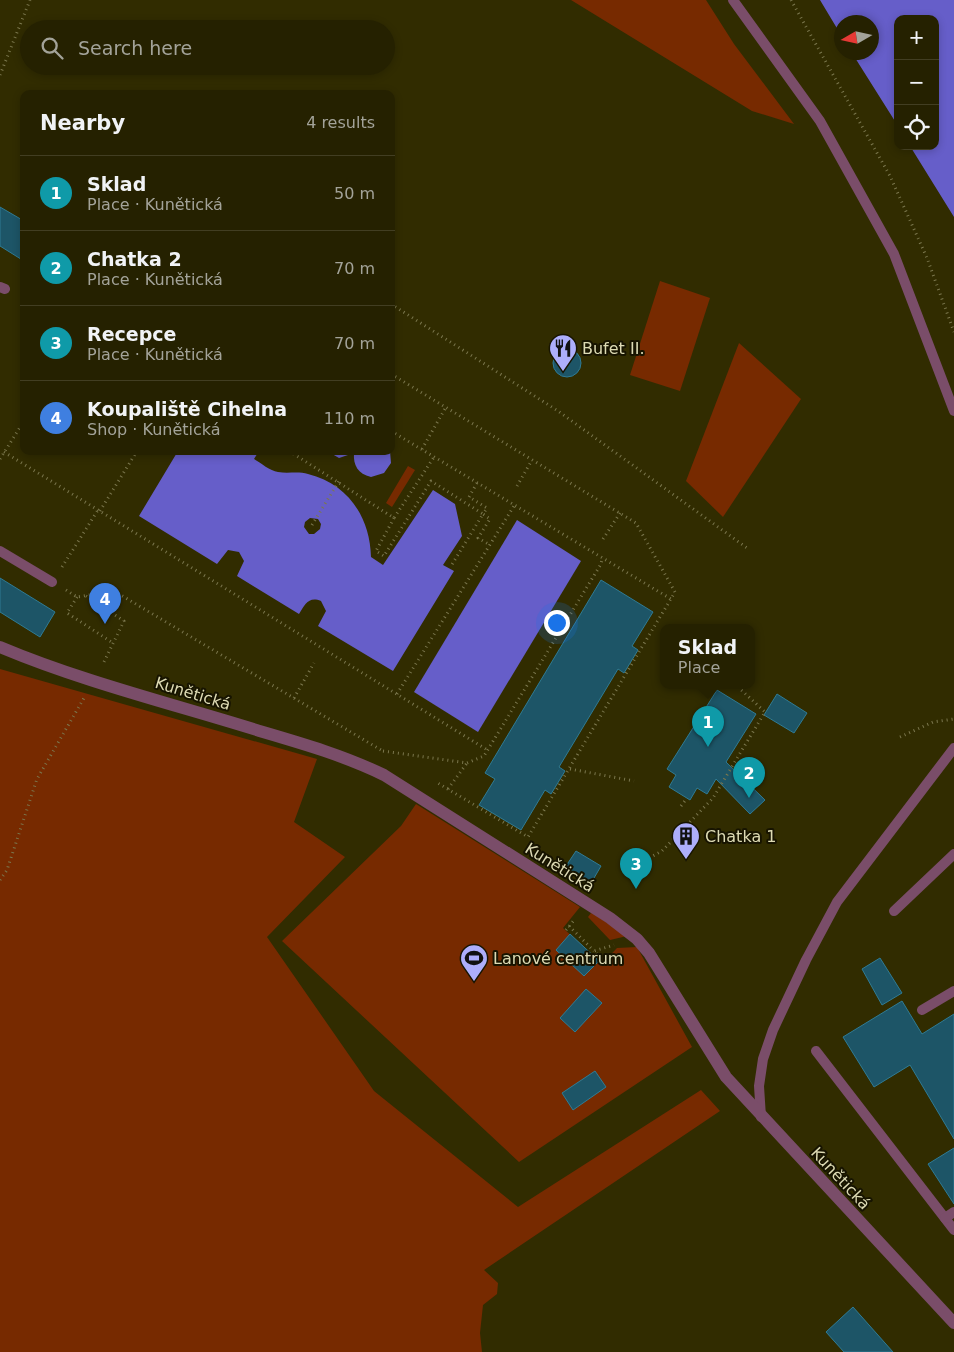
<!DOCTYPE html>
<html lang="en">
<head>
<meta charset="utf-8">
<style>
  body { margin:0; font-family:"DejaVu Sans",sans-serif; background:#312e0f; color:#f1f3f6 }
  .controls { position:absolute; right:15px; top:15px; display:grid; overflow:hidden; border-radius:10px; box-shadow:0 2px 8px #0003 }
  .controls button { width:45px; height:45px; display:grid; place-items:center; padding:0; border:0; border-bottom:1px solid #423e22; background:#252100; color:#f1f3f6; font:25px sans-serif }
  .compass { position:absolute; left:834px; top:15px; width:45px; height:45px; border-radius:50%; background:#252100; box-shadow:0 2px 8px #0003; rotate:261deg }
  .you { position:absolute; left:556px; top:622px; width:18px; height:18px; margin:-12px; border:4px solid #fff; border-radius:50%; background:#1a73e8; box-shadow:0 0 0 8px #1a73e833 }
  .badge { display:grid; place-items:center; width:32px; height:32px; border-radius:50%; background:#adaefb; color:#fff; font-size:16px; font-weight:700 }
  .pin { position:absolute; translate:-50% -41px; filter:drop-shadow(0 1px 2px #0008) }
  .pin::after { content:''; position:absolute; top:26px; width:18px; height:15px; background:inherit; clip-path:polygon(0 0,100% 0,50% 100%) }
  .popup { position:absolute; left:660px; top:624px; width:95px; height:65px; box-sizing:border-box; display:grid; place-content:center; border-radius:10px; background:#252100; filter:drop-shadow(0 1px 4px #0005); font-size:16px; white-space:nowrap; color:#a3a399 }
  .popup b { font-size:19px; color:#f1f3f6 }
  .popup::after { content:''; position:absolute; left:50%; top:100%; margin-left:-10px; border:10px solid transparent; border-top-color:#252100 }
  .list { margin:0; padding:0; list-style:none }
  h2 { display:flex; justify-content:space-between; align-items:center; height:65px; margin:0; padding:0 20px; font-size:21px }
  h2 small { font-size:16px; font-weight:400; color:#a3a399 }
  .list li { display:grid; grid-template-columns:32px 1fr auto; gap:15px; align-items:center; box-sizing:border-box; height:75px; padding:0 20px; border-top:1px solid #423e22 }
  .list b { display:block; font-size:19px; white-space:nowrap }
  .list p { margin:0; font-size:16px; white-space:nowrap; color:#a3a399 }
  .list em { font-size:16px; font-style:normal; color:#a3a399 }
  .icon { flex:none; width:28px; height:28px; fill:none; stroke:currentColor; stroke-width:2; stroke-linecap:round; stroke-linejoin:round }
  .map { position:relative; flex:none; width:954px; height:1352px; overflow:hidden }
  .search { position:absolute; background:#252100; box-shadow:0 2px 8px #0003; left:20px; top:20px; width:375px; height:55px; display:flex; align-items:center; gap:12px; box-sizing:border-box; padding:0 18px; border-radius:28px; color:#a3a399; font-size:19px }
  .panel { position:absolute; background:#252100; box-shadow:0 2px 8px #0003; left:20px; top:90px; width:375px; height:365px; border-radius:10px }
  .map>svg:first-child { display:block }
</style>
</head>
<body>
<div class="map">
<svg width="954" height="1352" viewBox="0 0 954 1352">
  <rect width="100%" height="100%" fill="#312c00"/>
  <g fill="#772a00">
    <path d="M 571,0 L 706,0 L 734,44 L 794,124 L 752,111 Z"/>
    <path d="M 660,281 L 710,298 L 680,391 L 630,375 Z"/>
    <path d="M 739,343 L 801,399 L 723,517 L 686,481 Z"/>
    <path d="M 408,466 L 415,470 L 392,507 L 386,503 Z"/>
    <path d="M 0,669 L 317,759 L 294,822 L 345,857 L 267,937 L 374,1091 L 518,1207 L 701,1090 L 720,1111 L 484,1270 L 498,1283 L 497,1294 L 483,1305 L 480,1333 L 482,1352 L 0,1352 Z"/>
    <path d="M 416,804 L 580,907 L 563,928 L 602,964 L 617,948 L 637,947 L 692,1047 L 519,1162 L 282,941 L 401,826 Z"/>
    <path d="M 591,913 L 594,914 L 627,936 L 610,940 L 588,917 Z"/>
  </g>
  <g fill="#665ec9" fill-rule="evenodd">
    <path d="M 820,0 L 954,0 L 954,217 L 910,146 L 935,146 L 935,19 L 898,19 L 898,126 L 852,53 L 872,52 L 872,22 L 842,22 L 841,35 Z"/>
    <path d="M 178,451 L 259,451 L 254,459 C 261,463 270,471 278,472 C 288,474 298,471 308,474 C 348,484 370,517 371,557 L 383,565 L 433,490 L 455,504 L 462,536 L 443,565 L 454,571 L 393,671 L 318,626 L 326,611 L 321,601 C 309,596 305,604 299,614 L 237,576 L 244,561 L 239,552 L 228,550 L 217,564 L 139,516 ZM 310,518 L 318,519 L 321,524 L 320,529 L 314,534 L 309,534 L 304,527 L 305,522 Z"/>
    <path d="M 327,451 L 390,451 L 391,463 L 384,473 L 371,477 C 358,474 353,465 354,453 L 339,458 Z"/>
    <path d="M 517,520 L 581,561 L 478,732 L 414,692 Z"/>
  </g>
  <g fill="#1d5567" stroke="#2f7b94">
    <path d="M 0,207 L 24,221 L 24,261 L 0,246 Z"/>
    <circle cx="567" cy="363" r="14"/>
    <path d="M 0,578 L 55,612 L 40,637 L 0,612 Z"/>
    <path d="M 601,580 L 653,612 L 632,646 L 638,650 L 624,673 L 618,669 L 559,767 L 565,771 L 551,794 L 545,790 L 521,830 L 479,805 L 495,779 L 485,773 Z"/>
    <path d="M 717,690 L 756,714 L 726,762 L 765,800 L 750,814 L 716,779 L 707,794 L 697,788 L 690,800 L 669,787 L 676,775 L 667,769 Z"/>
    <path d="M 777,694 L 807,713 L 794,733 L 764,715 Z"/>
    <path d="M 576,851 L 601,866 L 590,885 L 564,869 Z"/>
    <path d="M 570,934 L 599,961 L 584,976 L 556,950 Z"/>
    <path d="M 880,958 L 902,993 L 882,1005 L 862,969 Z"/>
    <path d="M 586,989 L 602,1003 L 575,1032 L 560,1018 Z"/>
    <path d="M 902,1001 L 922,1034 L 954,1014 L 954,1139 L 910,1065 L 874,1087 L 843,1037 Z"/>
    <path d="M 595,1071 L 606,1087 L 573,1110 L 562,1093 Z"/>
    <path d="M 954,1148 L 954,1204 L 928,1164 Z"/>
    <path d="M 853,1307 L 893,1352 L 844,1352 L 826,1332 Z"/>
  </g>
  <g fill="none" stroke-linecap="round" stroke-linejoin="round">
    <g stroke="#7b774d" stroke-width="3" stroke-dasharray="1 4" stroke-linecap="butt">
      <path d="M 791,0 L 890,176 L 927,258 L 954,332"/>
      <path d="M 0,75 L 30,0"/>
      <path d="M 391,304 L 558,411 L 747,548"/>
      <path d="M 391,374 L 636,523 L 675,592 L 528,837 L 436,782"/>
      <path d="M 391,431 L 671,599"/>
      <path d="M 422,449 L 446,407"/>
      <path d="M 289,451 L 394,518 L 434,457"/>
      <path d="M 4,452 L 489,751"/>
      <path d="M 0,459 L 24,421"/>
      <path d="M 477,483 L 469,497 L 487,508 L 483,514 L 490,519 L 478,538 L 490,545"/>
      <path d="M 517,486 L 532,460"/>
      <path d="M 100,511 L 137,451"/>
      <path d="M 394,518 L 376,551 L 384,556 L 431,481 L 483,514 L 451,566"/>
      <path d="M 312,525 L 339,481"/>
      <path d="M 603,539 L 620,513"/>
      <path d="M 62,567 L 98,510"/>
      <path d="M 66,590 L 77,597 L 114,591 L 381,750"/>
      <path d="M 86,596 L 124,621 L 103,664"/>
      <path d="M 77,597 L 67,613 L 113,643"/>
      <path d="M 397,694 L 514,506"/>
      <path d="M 294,698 L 314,663"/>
      <path d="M 900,737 L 933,722 L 954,719"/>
      <path d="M 383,751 L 467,763 L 484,756 L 601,564 L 602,559"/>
      <path d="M 570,769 L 634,781"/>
      <path d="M 448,789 L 467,763"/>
      <path d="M 681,806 L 687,798"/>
      <path d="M 649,858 L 662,851 L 713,798 L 765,712 L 737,686"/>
      <path d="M 0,880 L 7,870 L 37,779 L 84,698"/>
      <path d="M 569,926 L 594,951"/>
      <path d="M 566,930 L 575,919"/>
      <path d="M 597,954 L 594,951 L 614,945"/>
    </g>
    <g stroke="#7a4d69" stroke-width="10">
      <path d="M 733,0 L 820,121 L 894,254 L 954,411"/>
      <path d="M 0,287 L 5,289"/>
      <path d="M 0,551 L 52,582"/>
      <path d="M 894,911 L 954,854"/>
      <path d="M 922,1010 L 954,991"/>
      <path d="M 816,1051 L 954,1230"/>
      <path d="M 761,1117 L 759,1086 L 763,1059 L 773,1030 L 806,960 L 837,902 L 954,748"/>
      <path d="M 945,1218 L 954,1212"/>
    </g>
    <path stroke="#7a4d69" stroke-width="12" d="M 0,647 C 83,682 177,705 263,732 C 304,744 345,756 384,775 L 610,918 L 637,939 L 649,953 L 726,1077 L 954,1323"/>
  </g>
  <defs>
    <g id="restaurant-pin" transform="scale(1.4375)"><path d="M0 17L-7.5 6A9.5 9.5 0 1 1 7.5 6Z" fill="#adaefb" stroke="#171400"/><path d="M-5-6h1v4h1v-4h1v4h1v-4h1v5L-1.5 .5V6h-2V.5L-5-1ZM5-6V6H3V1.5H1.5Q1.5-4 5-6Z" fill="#111"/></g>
    <g id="building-pin" transform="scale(1.4375)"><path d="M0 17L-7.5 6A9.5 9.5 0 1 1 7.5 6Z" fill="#adaefb" stroke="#171400"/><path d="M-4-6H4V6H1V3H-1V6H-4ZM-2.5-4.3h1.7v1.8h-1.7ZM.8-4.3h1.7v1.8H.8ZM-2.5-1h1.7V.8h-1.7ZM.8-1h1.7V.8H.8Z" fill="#111"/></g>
    <g id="stadium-pin" transform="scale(1.4375)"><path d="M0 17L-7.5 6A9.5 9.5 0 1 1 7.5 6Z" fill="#adaefb" stroke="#171400"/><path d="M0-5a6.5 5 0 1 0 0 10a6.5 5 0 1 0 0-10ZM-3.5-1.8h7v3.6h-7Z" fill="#111"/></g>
  </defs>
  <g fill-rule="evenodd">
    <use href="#restaurant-pin" x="563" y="348"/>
    <use href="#building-pin" x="686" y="836"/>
    <use href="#stadium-pin" x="474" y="958"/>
  </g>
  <g text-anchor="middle" stroke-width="4" stroke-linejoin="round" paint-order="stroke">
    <g font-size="16" fill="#dddab3" stroke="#171400" text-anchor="start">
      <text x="582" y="354">Bufet II.</text>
      <text x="705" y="842">Chatka 1</text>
      <text x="493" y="964">Lanové centrum</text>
    </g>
    <g font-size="16" fill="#dddab3" stroke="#171400">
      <text transform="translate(193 693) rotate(17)" y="6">Kunětická</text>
      <text transform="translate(560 867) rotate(32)" y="6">Kunětická</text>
      <text transform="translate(841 1178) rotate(47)" y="6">Kunětická</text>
    </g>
  </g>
</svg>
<div class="controls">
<button>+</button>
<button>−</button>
<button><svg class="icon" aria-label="locate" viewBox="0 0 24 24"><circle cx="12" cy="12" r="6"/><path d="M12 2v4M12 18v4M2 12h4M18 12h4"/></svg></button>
</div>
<svg class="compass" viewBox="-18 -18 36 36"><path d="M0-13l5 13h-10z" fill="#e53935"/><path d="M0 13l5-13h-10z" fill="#a3a399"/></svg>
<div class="you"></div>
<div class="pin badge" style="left:708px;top:747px;background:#0f9aa8">1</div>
<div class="popup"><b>Sklad</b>Place</div>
<div class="pin badge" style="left:749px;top:798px;background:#0f9aa8">2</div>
<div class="pin badge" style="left:636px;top:889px;background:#0f9aa8">3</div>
<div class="pin badge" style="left:105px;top:624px;background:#3f7fe0">4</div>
<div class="search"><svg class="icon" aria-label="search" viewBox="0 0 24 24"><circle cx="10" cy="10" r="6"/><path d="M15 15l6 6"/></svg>Search here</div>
<section class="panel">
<h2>Nearby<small>4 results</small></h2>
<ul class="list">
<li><span class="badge" style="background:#0f9aa8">1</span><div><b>Sklad</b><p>Place · Kunětická</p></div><em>50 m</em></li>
<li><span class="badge" style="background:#0f9aa8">2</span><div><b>Chatka 2</b><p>Place · Kunětická</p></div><em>70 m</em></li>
<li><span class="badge" style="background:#0f9aa8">3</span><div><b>Recepce</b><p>Place · Kunětická</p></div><em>70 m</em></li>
<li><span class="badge" style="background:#3f7fe0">4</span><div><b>Koupaliště Cihelna</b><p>Shop · Kunětická</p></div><em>110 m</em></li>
</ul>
</section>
</div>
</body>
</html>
